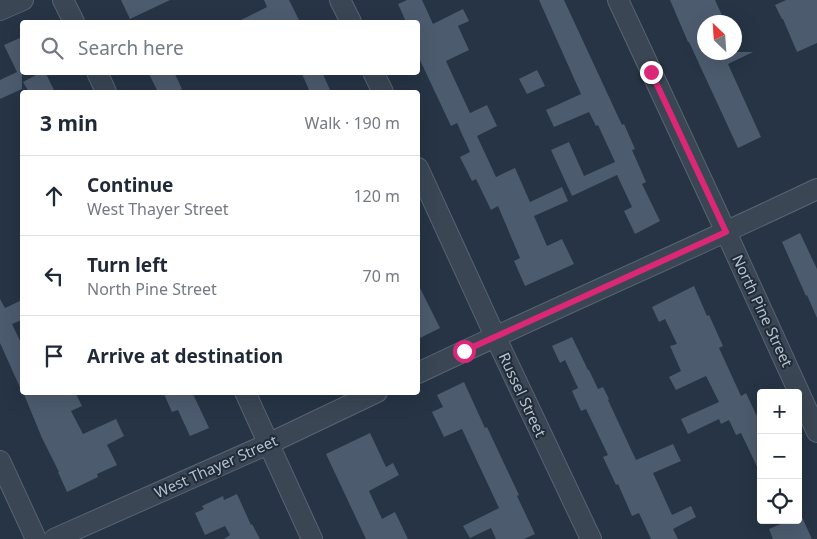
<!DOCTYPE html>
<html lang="en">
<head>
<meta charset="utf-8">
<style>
  body { margin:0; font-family:"Noto Sans",sans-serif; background:#f2f2f3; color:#1f2937 }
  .controls { position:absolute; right:15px; bottom:15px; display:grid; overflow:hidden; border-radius:5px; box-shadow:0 5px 20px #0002 }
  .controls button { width:45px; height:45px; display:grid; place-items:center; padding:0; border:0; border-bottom:1px solid #e0e1e3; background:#fff; color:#1f2937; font:25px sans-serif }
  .compass { position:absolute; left:697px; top:15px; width:45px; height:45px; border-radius:50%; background:#fff; box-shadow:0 5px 20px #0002; rotate:335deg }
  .stop { position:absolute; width:15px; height:15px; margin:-11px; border:4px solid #db2777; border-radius:50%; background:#fff }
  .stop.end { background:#db2777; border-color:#fff; box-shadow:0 1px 5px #0008 }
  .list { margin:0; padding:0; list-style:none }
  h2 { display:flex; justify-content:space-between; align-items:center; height:65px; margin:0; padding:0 20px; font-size:21px }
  h2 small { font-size:16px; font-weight:400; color:#747a83 }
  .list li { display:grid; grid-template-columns:32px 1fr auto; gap:15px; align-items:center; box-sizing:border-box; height:80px; padding:0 20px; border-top:1px solid #e0e1e3 }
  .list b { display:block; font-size:19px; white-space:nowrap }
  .list p { margin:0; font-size:16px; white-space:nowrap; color:#747a83 }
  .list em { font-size:16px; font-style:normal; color:#747a83 }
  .icon { flex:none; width:28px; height:28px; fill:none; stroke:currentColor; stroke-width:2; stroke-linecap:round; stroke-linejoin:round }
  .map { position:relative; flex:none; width:817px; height:539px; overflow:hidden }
  .search { position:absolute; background:#fff; box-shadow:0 5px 20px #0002; left:20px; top:20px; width:400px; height:55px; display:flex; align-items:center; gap:12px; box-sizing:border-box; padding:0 18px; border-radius:5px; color:#747a83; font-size:19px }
  .panel { position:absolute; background:#fff; box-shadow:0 5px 20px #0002; left:20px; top:90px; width:400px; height:305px; border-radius:5px }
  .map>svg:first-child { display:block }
</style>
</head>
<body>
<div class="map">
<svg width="817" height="539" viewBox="0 0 817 539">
  <rect width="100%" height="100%" fill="#263445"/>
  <g fill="#4c5b6e">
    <path d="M 121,0 L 170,0 L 130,19 Z"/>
    <path d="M 264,0 L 289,0 L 300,22 L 237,22 L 267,7 Z"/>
    <path d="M 407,0 L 422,0 L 433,24 L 463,9 L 469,21 L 458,26 L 469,50 L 446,61 L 470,113 L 487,105 L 497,126 L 477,136 L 496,177 L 515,168 L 530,202 L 562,187 L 568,201 L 534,216 L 547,246 L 562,239 L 574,264 L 525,286 L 514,261 L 520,258 L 498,206 L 491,210 L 476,179 L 472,181 L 460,157 L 470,152 L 457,123 L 451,126 L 418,56 L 418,22 L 406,22 L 398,4 Z"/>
    <path d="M 539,0 L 564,0 L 622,125 L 624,124 L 635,149 L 632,150 L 646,182 L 642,184 L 660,221 L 635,234 L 624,211 L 632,207 L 617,175 L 572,196 L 551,150 L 569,142 L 584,176 L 615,162 L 598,125 L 596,126 L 589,112 L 554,127 L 546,110 L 581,94 Z"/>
    <path d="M 670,0 L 715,0 L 725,22 L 704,22 L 704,52 L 753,52 L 728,64 L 761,137 L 738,148 L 689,42 L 688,42 Z"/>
    <path d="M 786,0 L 817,0 L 817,43 L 797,52 L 783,19 L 782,19 L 775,5 Z"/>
    <path d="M 22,37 L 22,89 L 0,99 L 0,80 L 17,72 L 4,45 Z"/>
    <path d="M 537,70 L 545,86 L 527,94 L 519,79 Z"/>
    <path d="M 42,72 L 45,72 L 55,92 L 29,92 L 23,82 Z"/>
    <path d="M 148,72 L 174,72 L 182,89 L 174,92 L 158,92 Z"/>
    <path d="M 301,72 L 322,72 L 331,92 L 310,92 Z"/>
    <path d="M 800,233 L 817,269 L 817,318 L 807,295 L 806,296 L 782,242 Z"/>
    <path d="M 418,284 L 440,328 L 418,339 Z"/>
    <path d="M 694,286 L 707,316 L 709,315 L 723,346 L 719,348 L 741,396 L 746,393 L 761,425 L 761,475 L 741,433 L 736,435 L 729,420 L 721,424 L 719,419 L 688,434 L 681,419 L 719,402 L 706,376 L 676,390 L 669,377 L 681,371 L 670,346 L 677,344 L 665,319 L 659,322 L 652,307 Z"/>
    <path d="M 0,299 L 5,308 L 22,300 L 22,320 L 12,324 L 22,345 L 22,392 L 0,343 Z"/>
    <path d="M 572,337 L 588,370 L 589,370 L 598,389 L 603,387 L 609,399 L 608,400 L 636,460 L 673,444 L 681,461 L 653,473 L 672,515 L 691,506 L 696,517 L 673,529 L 678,539 L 651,539 L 639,513 L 632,516 L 618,484 L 616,485 L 603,457 L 608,455 L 586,409 L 581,411 L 572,391 L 578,388 L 565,360 L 560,363 L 552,346 Z"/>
    <path d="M 464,382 L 485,428 L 487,427 L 501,457 L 519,495 L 517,496 L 535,534 L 524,539 L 496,539 L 491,528 L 470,538 L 463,526 L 499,508 L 462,429 L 444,437 L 432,412 L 443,407 L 437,395 Z"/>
    <path d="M 23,392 L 75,392 L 82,406 L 71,411 L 83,434 L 116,419 L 124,436 L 107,445 L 117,465 L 97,474 L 98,477 L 67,492 L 58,472 L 59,472 L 42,438 Z"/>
    <path d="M 163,392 L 192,392 L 209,428 L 190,436 L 178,410 L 172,412 Z"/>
    <path d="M 370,433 L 386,467 L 393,463 L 399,475 L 369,491 L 382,519 L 395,512 L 408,539 L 366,539 L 326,454 Z"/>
    <path d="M 237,494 L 251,525 L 252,524 L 260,539 L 224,539 L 230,535 L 225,526 L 205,535 L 195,513 L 204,509 L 202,506 L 223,496 L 224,500 Z"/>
    <path d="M 801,515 L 812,539 L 773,539 L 769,529 L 790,520 L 798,520 L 798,517 Z"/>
  </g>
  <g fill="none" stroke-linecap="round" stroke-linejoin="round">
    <g stroke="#596471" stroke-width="22">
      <g id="street">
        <path d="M 63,0 L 74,22"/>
        <path d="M 340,0 L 351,22"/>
        <path d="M 618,0 L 726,232 L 817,432"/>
        <path d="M 0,10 L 23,0"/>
        <path d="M 97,72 L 106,92"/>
        <path d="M 373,72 L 383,92"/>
        <path d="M 418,168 L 495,336 L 591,539"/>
        <path d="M 418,373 C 550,310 685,252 817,189"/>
        <path d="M 245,392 L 312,539"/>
        <path d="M 0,461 L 36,539"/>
        <path d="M 54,539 L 268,444 L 377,392"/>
      </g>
    </g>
    <use href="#street" stroke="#3a4654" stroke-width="20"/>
  </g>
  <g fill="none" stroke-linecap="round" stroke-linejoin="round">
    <path stroke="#db2777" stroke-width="6" d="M 464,351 L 726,232 L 651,72"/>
  </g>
  <g text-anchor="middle" stroke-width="4" stroke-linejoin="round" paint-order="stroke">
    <g font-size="15" fill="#b8c1cd" stroke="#1f2b39">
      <text transform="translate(762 311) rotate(65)" y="5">North Pine Street</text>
      <text transform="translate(522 395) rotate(65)" y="5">Russel Street</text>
      <text transform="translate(216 467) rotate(-24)" y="5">West Thayer Street</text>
    </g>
  </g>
</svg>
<div class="controls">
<button>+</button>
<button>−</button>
<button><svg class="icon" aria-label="locate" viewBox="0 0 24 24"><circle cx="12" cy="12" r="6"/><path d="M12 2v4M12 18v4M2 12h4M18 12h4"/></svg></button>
</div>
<svg class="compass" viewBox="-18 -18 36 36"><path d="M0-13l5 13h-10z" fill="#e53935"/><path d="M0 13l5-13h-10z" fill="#747a83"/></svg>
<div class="stop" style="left:464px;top:351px"></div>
<div class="stop end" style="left:651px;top:72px"></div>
<div class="search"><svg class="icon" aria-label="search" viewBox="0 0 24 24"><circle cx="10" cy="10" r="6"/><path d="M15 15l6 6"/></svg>Search here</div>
<section class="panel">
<h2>3 min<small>Walk · 190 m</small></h2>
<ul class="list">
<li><svg class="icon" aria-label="ahead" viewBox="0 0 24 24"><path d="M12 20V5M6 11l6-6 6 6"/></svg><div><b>Continue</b><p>West Thayer Street</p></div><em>120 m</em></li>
<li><svg class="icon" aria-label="left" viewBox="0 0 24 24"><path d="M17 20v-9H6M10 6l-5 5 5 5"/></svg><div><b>Turn left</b><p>North Pine Street</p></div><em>70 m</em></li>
<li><svg class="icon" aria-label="arrive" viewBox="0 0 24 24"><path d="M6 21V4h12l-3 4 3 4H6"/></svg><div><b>Arrive at destination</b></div></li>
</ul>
</section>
</div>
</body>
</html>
